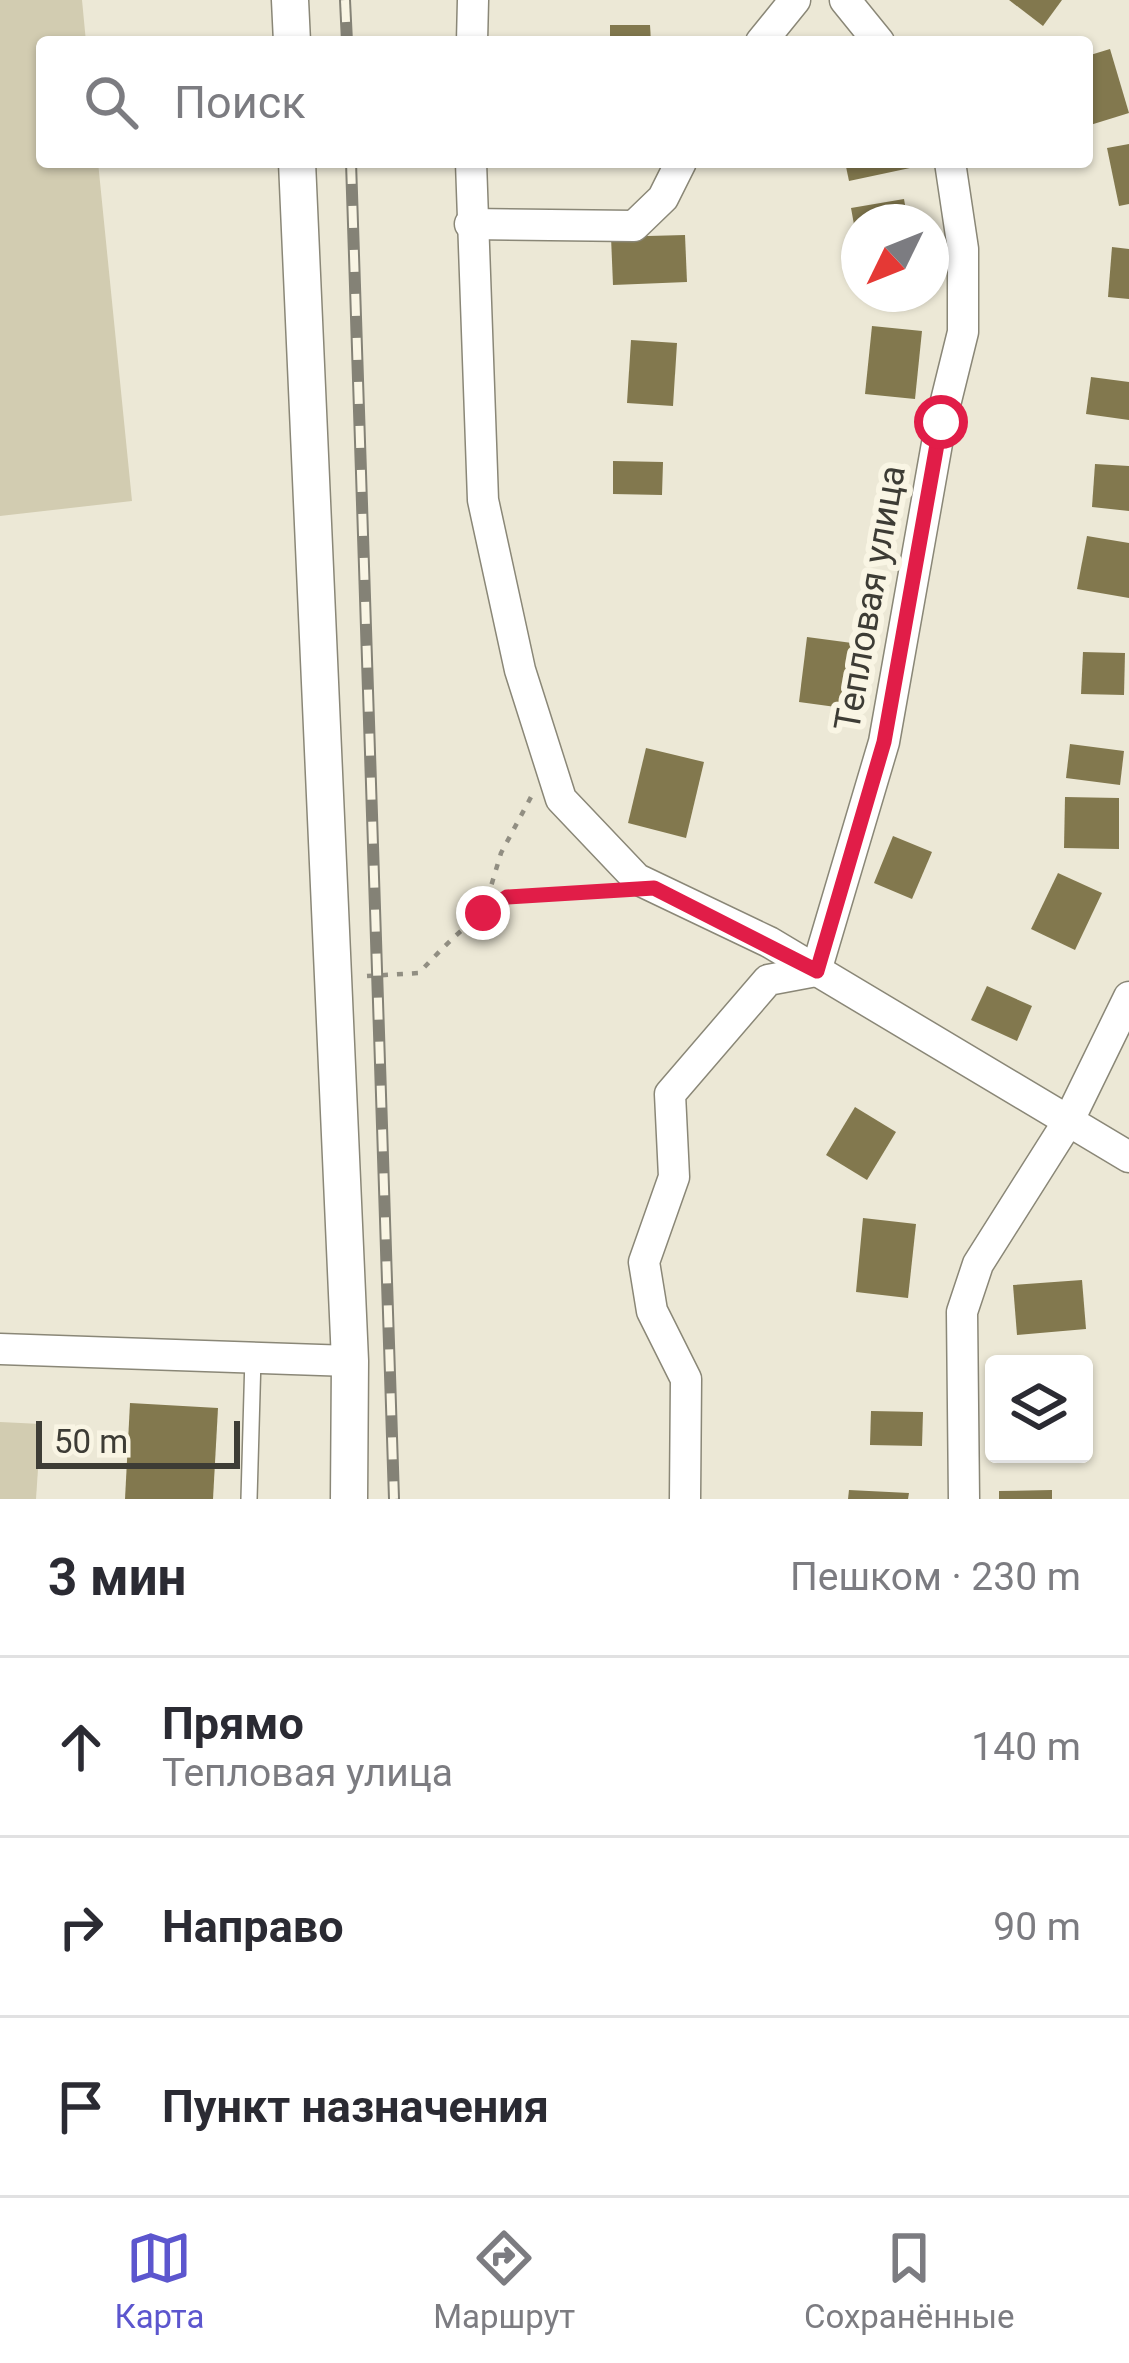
<!DOCTYPE html>
<html lang="ru">
<head>
<meta charset="utf-8">
<style>
  body { margin:0; font-family:Roboto,sans-serif; background:#f2f2f3; color:#2b2b33 }
  .controls { position:absolute; right:36px; bottom:36px; display:grid; overflow:hidden; border-radius:12px; box-shadow:0 3px 9px #0004 }
  .controls button { width:108px; height:108px; display:grid; place-items:center; padding:0; border:0; border-bottom:3px solid #e1e1e2; background:#fff; color:#2b2b33; font:60px sans-serif }
  .compass { position:absolute; left:841px; top:204px; width:108px; height:108px; border-radius:50%; background:#fff; box-shadow:0 3px 9px #0004; rotate:227deg }
  .scale { position:absolute; left:36px; bottom:30px; width:204px; box-sizing:border-box; padding-left:12px; border:6px solid #3d3c35; border-top:0; font-size:33px; line-height:42px; white-space:nowrap; color:#3d3c35; -webkit-text-stroke:9px #f9f5e4; paint-order:stroke }
  .stop { position:absolute; width:36px; height:36px; margin:-27px; border:9px solid #e11d48; border-radius:50%; background:#fff }
  .stop.end { background:#e11d48; border-color:#fff; box-shadow:0 3px 12px #0008 }
  .list { margin:0; padding:0; list-style:none }
  h2 { display:flex; justify-content:space-between; align-items:center; height:156px; margin:0; padding:0 48px; font-size:51px }
  h2 small { font-size:39px; font-weight:400; color:#7c7c81 }
  .list li { display:grid; grid-template-columns:78px 1fr auto; gap:36px; align-items:center; box-sizing:border-box; height:180px; padding:0 48px; border-top:3px solid #e1e1e2 }
  .list b { display:block; font-size:45px; white-space:nowrap }
  .list p { margin:0; font-size:39px; white-space:nowrap; color:#7c7c81 }
  .list em { font-size:39px; font-style:normal; color:#7c7c81 }
  .icon { flex:none; width:66px; height:66px; fill:none; stroke:currentColor; stroke-width:2; stroke-linecap:round; stroke-linejoin:round }
  .map { position:relative; flex:none; width:1129px; height:1499px; overflow:hidden }
  .search { position:absolute; background:#fff; box-shadow:0 3px 9px #0004; left:36px; right:36px; top:36px; height:132px; display:flex; align-items:center; gap:30px; box-sizing:border-box; padding:0 42px; border-radius:12px; color:#7c7c81; font-size:45px }
  .sheet { height:696px; background:#fff }
  nav { display:flex; justify-content:space-around; align-items:center; box-sizing:border-box; height:168px; border-top:3px solid #e1e1e2; background:#fff; font-size:33px; color:#7c7c81 }
  nav a { display:grid; justify-items:center; gap:6px }
  nav .on { color:#5c56ce }
  .map>svg:first-child { display:block }
</style>
</head>
<body>
<div class="map">
<svg width="1129" height="1499" viewBox="0 0 1129 1499">
  <rect width="100%" height="100%" fill="#ece8d6"/>
  <g fill="#d2ccb1">
    <path d="M 0,0 L 82,0 L 86,42 L 42,42 L 42,162 L 98,162 L 132,501 L 0,516 Z"/>
    <path d="M 0,1422 L 41,1424 L 36,1499 L 0,1499 Z"/>
  </g>
  <g fill="#82784e">
    <path d="M 1009,0 L 1062,0 L 1043,26 Z"/>
    <path d="M 610,25 L 650,25 L 651,42 L 610,42 Z"/>
    <path d="M 1110,49 L 1129,113 L 1087,126 L 1087,56 Z"/>
    <path d="M 1129,144 L 1129,204 L 1119,206 L 1107,148 Z"/>
    <path d="M 845,162 L 908,162 L 910,168 L 849,181 Z"/>
    <path d="M 904,199 L 908,222 L 859,222 L 857,241 L 851,208 Z"/>
    <path d="M 685,235 L 687,282 L 613,285 L 611,237 Z"/>
    <path d="M 1112,247 L 1129,249 L 1129,299 L 1108,297 Z"/>
    <path d="M 872,326 L 922,331 L 915,399 L 865,394 Z"/>
    <path d="M 631,340 L 677,343 L 673,406 L 627,403 Z"/>
    <path d="M 1091,377 L 1129,382 L 1129,420 L 1086,414 Z"/>
    <path d="M 613,461 L 663,462 L 662,495 L 613,494 Z"/>
    <path d="M 1095,464 L 1129,466 L 1129,511 L 1092,507 Z"/>
    <path d="M 1087,536 L 1129,543 L 1129,598 L 1077,589 Z"/>
    <path d="M 807,637 L 867,645 L 858,710 L 799,702 Z"/>
    <path d="M 1083,652 L 1125,653 L 1124,695 L 1081,694 Z"/>
    <path d="M 1070,744 L 1124,751 L 1120,785 L 1066,778 Z"/>
    <path d="M 646,748 L 704,762 L 686,838 L 628,823 Z"/>
    <path d="M 1065,797 L 1119,798 L 1119,849 L 1064,848 Z"/>
    <path d="M 893,836 L 932,852 L 912,899 L 874,883 Z"/>
    <path d="M 1058,873 L 1102,893 L 1075,950 L 1031,929 Z"/>
    <path d="M 987,986 L 1032,1006 L 1017,1041 L 971,1020 Z"/>
    <path d="M 855,1107 L 896,1132 L 867,1180 L 826,1155 Z"/>
    <path d="M 863,1218 L 916,1224 L 908,1298 L 856,1292 Z"/>
    <path d="M 1082,1280 L 1086,1329 L 1017,1335 L 1013,1285 Z"/>
    <path d="M 130,1403 L 218,1408 L 213,1499 L 125,1499 Z"/>
    <path d="M 871,1411 L 923,1412 L 922,1446 L 870,1445 Z"/>
    <path d="M 849,1490 L 909,1493 L 908,1499 L 848,1499 Z"/>
    <path d="M 1052,1490 L 1052,1499 L 999,1499 L 999,1491 Z"/>
  </g>
  <g fill="none" stroke-linecap="round" stroke-linejoin="round">
    <g stroke="#8a8777" stroke-width="18">
      <path id="service" d="M 249,1499 L 253,1357"/>
    </g>
    <g stroke="#8a8777" stroke-width="33">
      <g id="minor">
        <path d="M 845,0 L 879,42"/>
        <path d="M 472,42 L 473,0"/>
        <path d="M 761,42 L 795,0"/>
        <path d="M 471,162 L 483,500 L 520,670 L 561,799 L 637,879 L 769,942 L 1129,1157"/>
        <path d="M 470,224 L 634,226 L 663,198 L 681,162"/>
        <path d="M 0,1349 L 350,1361"/>
        <path d="M 685,1499 L 686,1379 L 652,1311 L 644,1262 L 674,1177 L 670,1094 L 768,980 L 816,971 L 884,742 L 941,421 L 963,332 L 963,249 L 950,162"/>
        <path d="M 964,1499 L 962,1312 L 978,1264 L 1069,1120 L 1129,997"/>
      </g>
    </g>
    <g stroke="#8a8777" stroke-width="39">
      <g id="tertiary">
        <path d="M 290,0 L 292,42"/>
        <path d="M 297,162 L 350,1361 L 349,1499"/>
      </g>
    </g>
    <g stroke="#918e82" stroke-width="4.5" stroke-dasharray="6 9" stroke-linecap="butt">
      <path d="M 483,913 L 501,853 L 531,797"/>
      <path d="M 367,976 L 419,973 C 489,898 505,892 608,889"/>
    </g>
    <use href="#service" stroke="#fff" stroke-width="15"/>
    <use href="#minor" stroke="#fff" stroke-width="30"/>
    <use href="#tertiary" stroke="#fff" stroke-width="36"/>
    <g stroke="#848276" stroke-width="12">
      <g id="rail">
        <path d="M 345,0 L 347,42"/>
        <path d="M 351,162 L 394,1499"/>
      </g>
    </g>
    <use href="#rail" stroke="#f9f5e4" stroke-width="8" stroke-dasharray="22" stroke-linecap="butt"/>
  </g>
  <g fill="none" stroke-linecap="round" stroke-linejoin="round">
    <path stroke="#e11d48" stroke-width="15" d="M 483,913 L 507,897 L 654,888 L 817,971 L 884,742 L 941,422"/>
  </g>
  <g text-anchor="middle" stroke-width="12" stroke-linejoin="round" paint-order="stroke">
    <g font-size="36" fill="#3d3c35" stroke="#f9f5e4">
      <text transform="translate(869 598) rotate(-80)" y="13">Тепловая улица</text>
    </g>
  </g>
</svg>
<div class="controls">
<button><svg class="icon" aria-label="layers" viewBox="0 0 24 24"><path d="M12 4l9 5-9 5-9-5zM3 14l9 5 9-5"/></svg></button>
</div>
<svg class="compass" viewBox="-18 -18 36 36"><path d="M0-13l5 13h-10z" fill="#e53935"/><path d="M0 13l5-13h-10z" fill="#7c7c81"/></svg>
<div class="scale">50 m</div>
<div class="stop" style="left:941px;top:422px"></div>
<div class="stop end" style="left:483px;top:913px"></div>
<div class="search"><svg class="icon" aria-label="search" viewBox="0 0 24 24"><circle cx="10" cy="10" r="6"/><path d="M15 15l6 6"/></svg>Поиск</div>
</div>
<section class="sheet">
<h2>3 мин<small>Пешком · 230 m</small></h2>
<ul class="list">
<li><svg class="icon" aria-label="ahead" viewBox="0 0 24 24"><path d="M12 20V5M6 11l6-6 6 6"/></svg><div><b>Прямо</b><p>Тепловая улица</p></div><em>140 m</em></li>
<li><svg class="icon" aria-label="right" viewBox="0 0 24 24"><path d="M7 20v-9h11M14 6l5 5-5 5"/></svg><div><b>Направо</b></div><em>90 m</em></li>
<li><svg class="icon" aria-label="arrive" viewBox="0 0 24 24"><path d="M6 21V4h12l-3 4 3 4H6"/></svg><div><b>Пункт назначения</b></div></li>
</ul>
</section>
<nav>
<a class="on"><svg class="icon" aria-label="map" viewBox="0 0 24 24"><path d="M3 6l6-2 6 2 6-2v14l-6 2-6-2-6 2zM9 4v14M15 6v14"/></svg>Карта</a>
<a><svg class="icon" aria-label="directions" viewBox="0 0 24 24"><path d="M12 3l9 9-9 9-9-9zM9 14v-3h6M13 9l2 2-2 2"/></svg>Маршрут</a>
<a><svg class="icon" aria-label="saved" viewBox="0 0 24 24"><path d="M7 4h10v16l-5-4-5 4z"/></svg>Сохранённые</a>
</nav>
</body>
</html>
